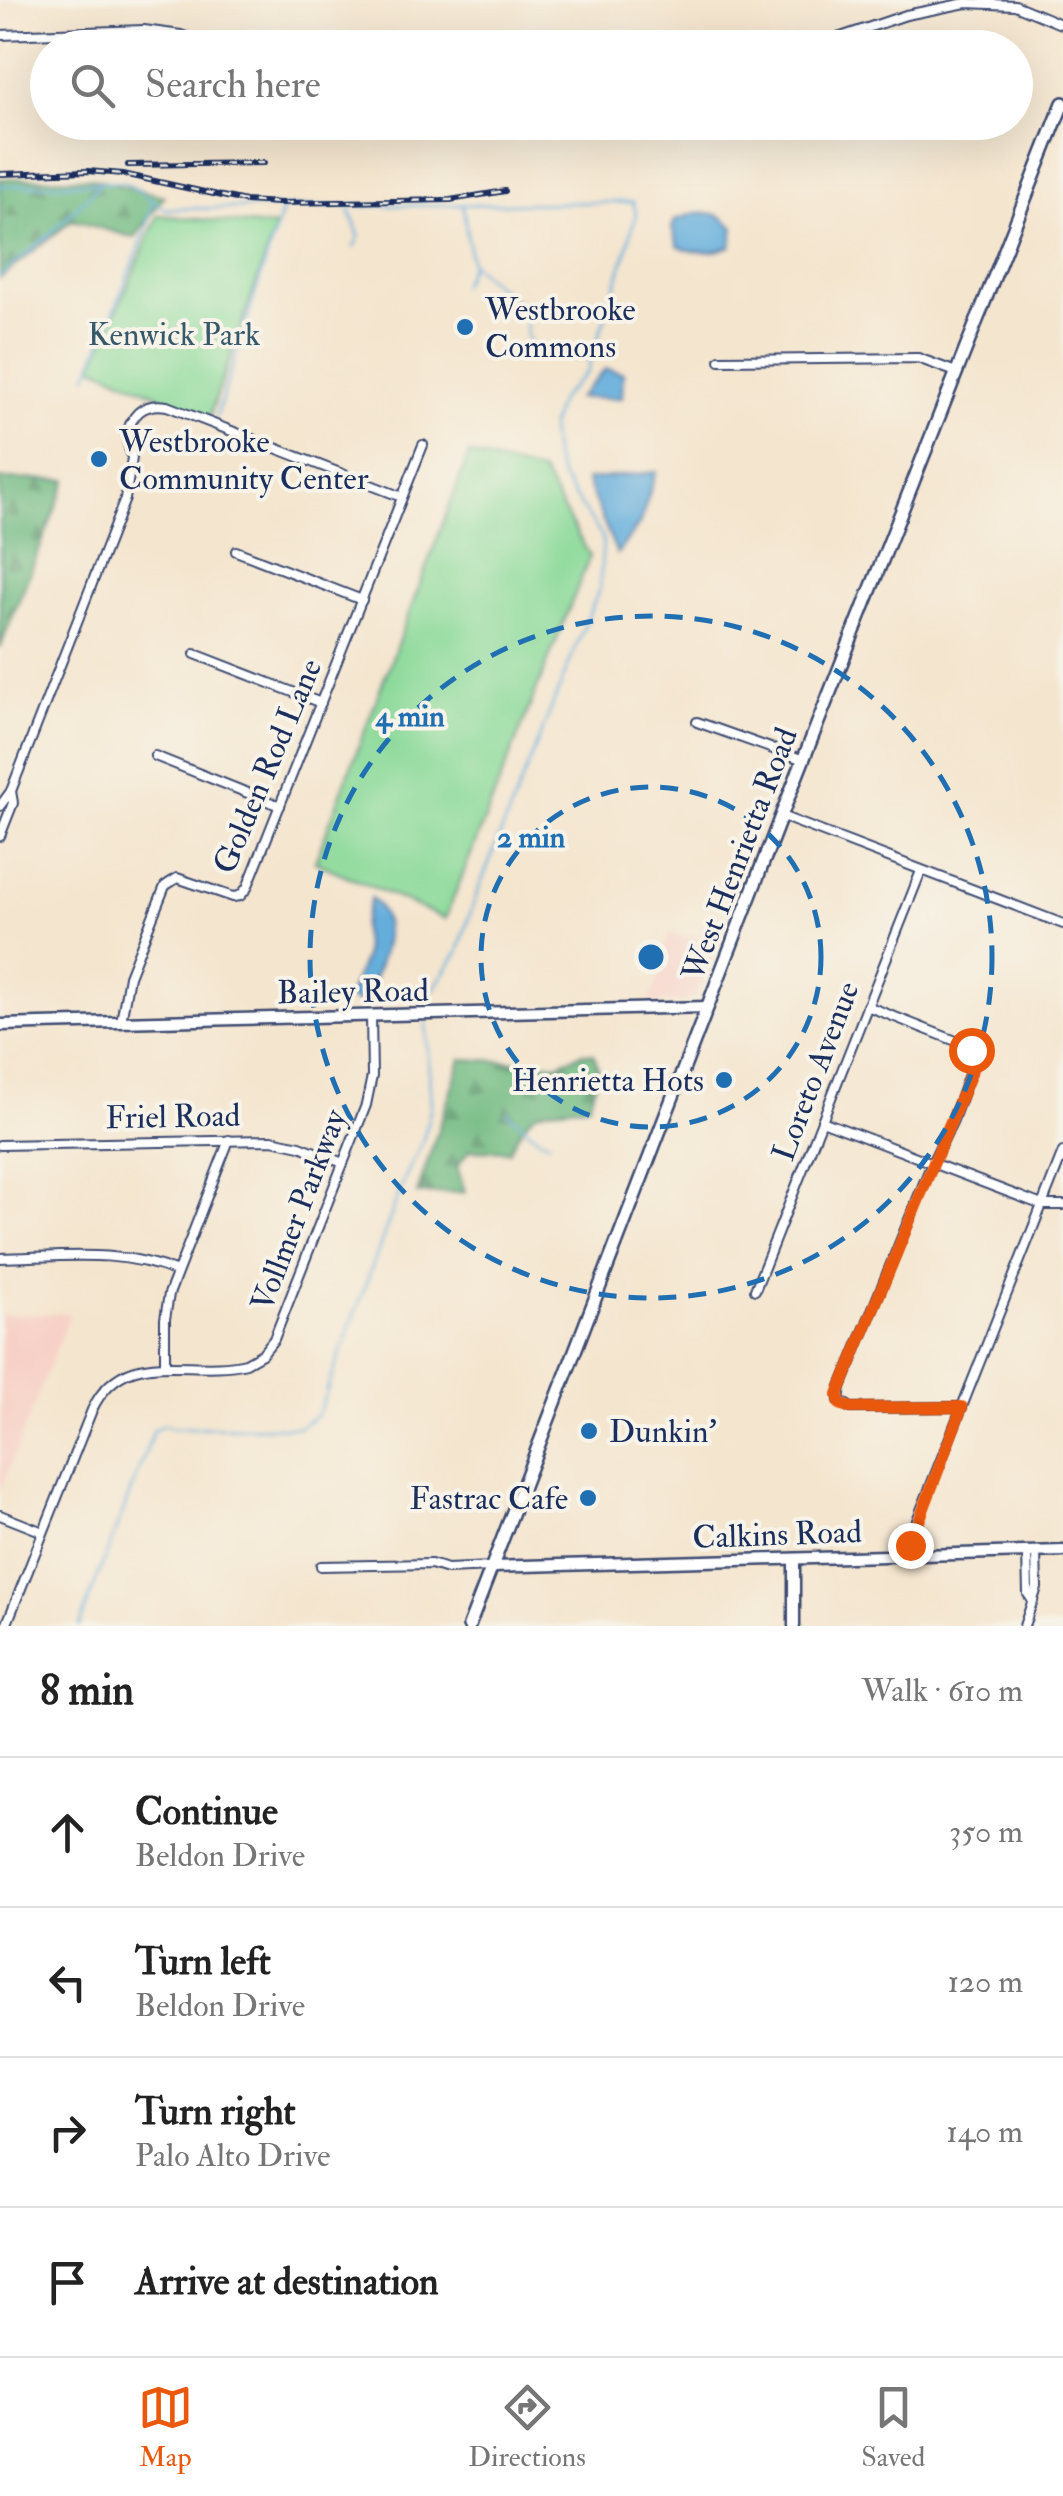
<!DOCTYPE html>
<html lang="en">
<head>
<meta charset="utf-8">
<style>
  body { margin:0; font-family:"IM FELL Double Pica",serif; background:#f2f2f2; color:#222 }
  .stop { position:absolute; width:30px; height:30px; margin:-22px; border:8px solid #ea580c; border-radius:50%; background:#fff }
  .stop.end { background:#ea580c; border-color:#fff; box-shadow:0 2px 10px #0008 }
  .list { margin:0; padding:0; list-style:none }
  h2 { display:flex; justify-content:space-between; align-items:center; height:130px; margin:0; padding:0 40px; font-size:42px }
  h2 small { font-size:32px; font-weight:400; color:#767676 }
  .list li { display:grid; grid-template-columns:65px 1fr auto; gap:30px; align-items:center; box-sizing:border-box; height:150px; padding:0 40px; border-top:2px solid #e0e0e0 }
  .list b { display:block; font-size:38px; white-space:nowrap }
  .list p { margin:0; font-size:32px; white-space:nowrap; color:#767676 }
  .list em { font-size:32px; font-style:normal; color:#767676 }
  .icon { flex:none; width:55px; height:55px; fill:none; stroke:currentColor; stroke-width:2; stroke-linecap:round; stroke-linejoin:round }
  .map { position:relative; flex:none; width:1063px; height:1626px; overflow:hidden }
  .search { position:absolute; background:#fff; box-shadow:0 10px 40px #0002; left:30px; right:30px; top:30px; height:110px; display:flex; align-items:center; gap:25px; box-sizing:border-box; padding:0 35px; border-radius:55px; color:#767676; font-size:38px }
  .sheet { height:730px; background:#fff }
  nav { display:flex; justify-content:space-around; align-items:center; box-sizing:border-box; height:140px; border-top:2px solid #e0e0e0; background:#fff; font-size:28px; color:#767676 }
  nav a { display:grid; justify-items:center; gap:5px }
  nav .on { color:#ea580c }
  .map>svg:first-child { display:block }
</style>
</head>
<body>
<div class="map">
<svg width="1063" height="1626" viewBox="0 0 1063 1626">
  <defs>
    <pattern id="forest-firs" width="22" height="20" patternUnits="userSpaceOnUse" patternTransform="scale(2.5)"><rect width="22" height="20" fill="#6eb980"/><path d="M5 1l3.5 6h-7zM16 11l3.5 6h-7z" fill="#5a976c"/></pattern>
  </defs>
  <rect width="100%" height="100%" fill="#f7f3e8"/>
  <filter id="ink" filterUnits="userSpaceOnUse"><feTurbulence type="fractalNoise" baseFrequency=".01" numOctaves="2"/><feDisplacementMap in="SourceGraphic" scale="20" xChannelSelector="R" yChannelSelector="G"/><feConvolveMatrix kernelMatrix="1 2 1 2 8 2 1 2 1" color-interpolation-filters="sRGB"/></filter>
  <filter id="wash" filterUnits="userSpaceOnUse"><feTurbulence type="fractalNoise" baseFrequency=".0048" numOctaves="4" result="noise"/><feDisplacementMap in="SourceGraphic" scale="40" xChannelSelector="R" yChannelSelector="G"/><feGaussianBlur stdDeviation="2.25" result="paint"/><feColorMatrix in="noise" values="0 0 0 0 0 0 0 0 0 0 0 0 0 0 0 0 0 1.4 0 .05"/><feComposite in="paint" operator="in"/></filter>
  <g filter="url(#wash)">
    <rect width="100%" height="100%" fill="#f4e5ce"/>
    <g fill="#f7d1c7">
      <path d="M 670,933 L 683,938 L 720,936 L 695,995 L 685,1001 L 649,1003 L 662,969 L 657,967 Z"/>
      <path d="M 70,1313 L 0,1491 L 0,1315 Z"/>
    </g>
    <g fill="url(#forest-firs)" stroke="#44746f" stroke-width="2.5">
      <path d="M 90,178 L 164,196 L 135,238 L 72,220 L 0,278 L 0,179 Z"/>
      <path d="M 0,479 L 67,480 L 0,648 Z"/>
      <path d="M 583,1053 L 594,1054 L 599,1072 L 589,1104 C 537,1114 536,1099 509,1151 L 470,1150 L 457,1166 L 465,1192 L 417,1194 L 461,1059 L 557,1064 Z"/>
    </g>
    <g fill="#89d998" stroke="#52847b" stroke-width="2.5">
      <path d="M 158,215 L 276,227 L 209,418 L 93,366 Z"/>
      <path d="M 469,454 L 542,473 L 590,556 L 445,919 L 315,862 Z"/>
    </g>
    <g fill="#65aedc" stroke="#406e9d" stroke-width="2.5">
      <path d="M 696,213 C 713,212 722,214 734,228 L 731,246 C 714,253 695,254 678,246 L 672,228 L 675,220 Z"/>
      <path d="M 606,369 L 623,373 L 622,398 L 578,398 Z"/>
      <path d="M 656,472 L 640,523 L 617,554 L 586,480 Z"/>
      <path d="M 371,898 C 402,925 377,968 365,1000 L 359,1003 L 348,998 L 365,954 L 362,927 Z"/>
    </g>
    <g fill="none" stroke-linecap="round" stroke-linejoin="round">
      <g stroke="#65aedc" stroke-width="2.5">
        <path d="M 0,186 L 125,182 L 165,209 L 633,202 L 636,213 L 625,257 L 587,372 L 560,399 L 550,427 L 553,455 L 561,477 L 603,538 L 600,587 L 477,893 L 458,952 L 425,1002"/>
        <path d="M 463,206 L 471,264 L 528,312 C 517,360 553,358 589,359"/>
        <path d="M 350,211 L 359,236 L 354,247"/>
        <path d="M 0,276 L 49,235 L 100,184"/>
        <path d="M 461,286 L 471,264"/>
        <path d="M 88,375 L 146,231 L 152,203"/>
        <path d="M 216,417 L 282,210"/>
        <path d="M 507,1112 L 540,1139 L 550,1142"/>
        <path d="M 79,1626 L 154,1430 L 163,1425 L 173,1428 L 299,1427 L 318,1414 L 404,1180 L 423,1140 L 431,1107 L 426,1020"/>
      </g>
    </g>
  </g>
  <g filter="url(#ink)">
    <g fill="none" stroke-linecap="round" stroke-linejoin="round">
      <g stroke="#3c4a6f" stroke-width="12">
        <g id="street">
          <path d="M 0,35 L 144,30 L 181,35 L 216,48"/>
          <path d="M 715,48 L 814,46 L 906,15 L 966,3 L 1015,5 L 1063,25"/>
          <path d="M 720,360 L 918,358 L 956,372"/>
          <path d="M 236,551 L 362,600"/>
          <path d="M 195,654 L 321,703"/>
          <path d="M 697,722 L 804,760"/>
          <path d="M 155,756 L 280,806"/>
          <path d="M 0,806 L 11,791 L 125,499 L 132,458 L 126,437 C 131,415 143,402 167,406 L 402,497"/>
          <path d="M 781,816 L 1063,924"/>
          <path d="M 0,836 L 13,803 L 11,791"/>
          <path d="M 867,1006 L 961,1043 L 971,1050 L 974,1060 L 953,1120 L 932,1163 L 841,1387 L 839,1400 L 851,1408 L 962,1407"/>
          <path d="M 121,1022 L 129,976 L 165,886 L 177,878 L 233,897 L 240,896 L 247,888 L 423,445"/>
          <path d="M 822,1121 L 1042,1205 L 1063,1205"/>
          <path d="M 0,1145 L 272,1140 L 300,1146 L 343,1163"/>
          <path d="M 0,1258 C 60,1257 121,1248 177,1272"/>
          <path d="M 755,1290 L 921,871"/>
          <path d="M 165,1366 L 165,1319 L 169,1294 L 229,1140"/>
          <path d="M 0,1515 L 43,1532"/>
          <path d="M 1027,1552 L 1028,1594 L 1033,1601"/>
          <path d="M 910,1555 L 912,1533 L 1063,1152"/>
          <path d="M 321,1566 L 431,1564 L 447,1569 L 492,1567"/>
          <path d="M 6,1626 L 92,1410 C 123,1342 190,1377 246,1363 L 262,1354 L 274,1339 L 366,1105 L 372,1076 L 371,1015"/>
          <path d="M 1024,1626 L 1037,1588 L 1036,1552"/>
        </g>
      </g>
      <g stroke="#3c4a6f" stroke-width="15">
        <g id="secondary">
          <path d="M 0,1025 L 708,1007"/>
          <path d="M 492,1567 L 1063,1551"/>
          <path d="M 794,1626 L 794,1559"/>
        </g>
      </g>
      <g stroke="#3c4a6f" stroke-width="16">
        <path id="primary" d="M 469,1626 L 781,816 L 1063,103"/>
      </g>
      <use href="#street" stroke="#fff" stroke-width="8"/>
      <use href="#secondary" stroke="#fff" stroke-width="10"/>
      <use href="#primary" stroke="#fff" stroke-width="11"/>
      <g stroke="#1b2f5e" stroke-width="6">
        <g id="rail">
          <path d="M 128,165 L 264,163"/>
          <path d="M 0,174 L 88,171 L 123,174 L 245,201 L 280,203 L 450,200 L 505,191"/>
        </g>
      </g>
      <use href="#rail" stroke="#f7f3e8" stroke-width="2.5" stroke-dasharray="8" stroke-linecap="butt"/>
    </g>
  </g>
  <g fill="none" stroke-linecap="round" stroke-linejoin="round" filter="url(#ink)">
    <path stroke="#ea580c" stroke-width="12" d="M 910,1545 L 962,1407 L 851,1408 L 840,1404 L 838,1394 L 971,1073 L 974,1060 L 971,1050"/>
  </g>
  <g fill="none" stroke="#1f6fb2" stroke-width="5" stroke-dasharray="18 12">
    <circle cx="651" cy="957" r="170"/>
    <circle cx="651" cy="957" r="341"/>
  </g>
  <g fill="#1f6fb2" stroke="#f7f3e8" stroke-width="4">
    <circle cx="465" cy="327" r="10"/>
    <circle cx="99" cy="459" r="10"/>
    <circle cx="724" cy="1080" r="10"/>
    <circle cx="589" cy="1431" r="10"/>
    <circle cx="588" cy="1498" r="10"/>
  </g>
  <g text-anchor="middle" stroke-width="8" stroke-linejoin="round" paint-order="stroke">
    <g font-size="32" fill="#1b2f5e" stroke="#f7f3e8" text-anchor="start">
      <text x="485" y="320">Westbrooke<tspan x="485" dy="37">Commons</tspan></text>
      <text x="119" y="452">Westbrooke<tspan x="119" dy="37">Community Center</tspan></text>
      <text x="704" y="1091" text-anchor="end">Henrietta Hots</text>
      <text x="609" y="1442">Dunkin'</text>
      <text x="568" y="1509" text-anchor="end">Fastrac Cafe</text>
    </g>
    <g font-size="32" fill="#365a6c" stroke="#f7f3e8">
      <text x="174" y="345">Kenwick Park</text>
    </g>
    <g font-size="32" fill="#1b2f5e" stroke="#f7f3e8">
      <text transform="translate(267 766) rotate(-67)" y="11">Golden Rod Lane</text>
      <text transform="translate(739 854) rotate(-69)" y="11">West Henrietta Road</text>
      <text transform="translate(353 991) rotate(-1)" y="11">Bailey Road</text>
      <text transform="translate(815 1071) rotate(-69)" y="11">Loreto Avenue</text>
      <text transform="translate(173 1116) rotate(-1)" y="11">Friel Road</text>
      <text transform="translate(298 1210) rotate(-69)" y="11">Vollmer Parkway</text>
      <text transform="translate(777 1534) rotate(-2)" y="11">Calkins Road</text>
    </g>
  </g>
  <circle cx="651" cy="957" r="15" fill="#1f6fb2" stroke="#f7f3e8" stroke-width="5"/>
  <g font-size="30" text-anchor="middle" font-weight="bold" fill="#1f6fb2" stroke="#f7f3e8" stroke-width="8" stroke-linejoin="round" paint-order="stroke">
    <text x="410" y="726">4 min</text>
    <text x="531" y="847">2 min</text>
  </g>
</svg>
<div class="stop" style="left:971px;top:1050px"></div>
<div class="stop end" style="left:910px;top:1545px"></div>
<div class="search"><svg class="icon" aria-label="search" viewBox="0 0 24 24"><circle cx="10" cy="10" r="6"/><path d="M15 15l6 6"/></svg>Search here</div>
</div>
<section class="sheet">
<h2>8 min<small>Walk · 610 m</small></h2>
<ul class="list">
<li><svg class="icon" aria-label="ahead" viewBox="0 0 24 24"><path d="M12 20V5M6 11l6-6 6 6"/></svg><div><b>Continue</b><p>Beldon Drive</p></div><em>350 m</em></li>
<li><svg class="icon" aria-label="left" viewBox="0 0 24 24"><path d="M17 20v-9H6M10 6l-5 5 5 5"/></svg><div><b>Turn left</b><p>Beldon Drive</p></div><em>120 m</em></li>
<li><svg class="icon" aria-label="right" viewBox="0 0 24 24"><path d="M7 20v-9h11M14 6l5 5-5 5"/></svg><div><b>Turn right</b><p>Palo Alto Drive</p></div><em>140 m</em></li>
<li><svg class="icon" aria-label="arrive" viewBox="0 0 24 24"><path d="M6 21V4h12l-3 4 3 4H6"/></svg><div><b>Arrive at destination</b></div></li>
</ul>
</section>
<nav>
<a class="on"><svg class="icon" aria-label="map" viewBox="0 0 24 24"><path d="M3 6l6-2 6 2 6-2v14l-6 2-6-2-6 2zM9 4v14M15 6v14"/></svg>Map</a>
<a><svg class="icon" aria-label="directions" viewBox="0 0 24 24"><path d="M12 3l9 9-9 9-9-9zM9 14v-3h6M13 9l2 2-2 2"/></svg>Directions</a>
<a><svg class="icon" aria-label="saved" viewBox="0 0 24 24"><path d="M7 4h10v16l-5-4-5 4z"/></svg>Saved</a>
</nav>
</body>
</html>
